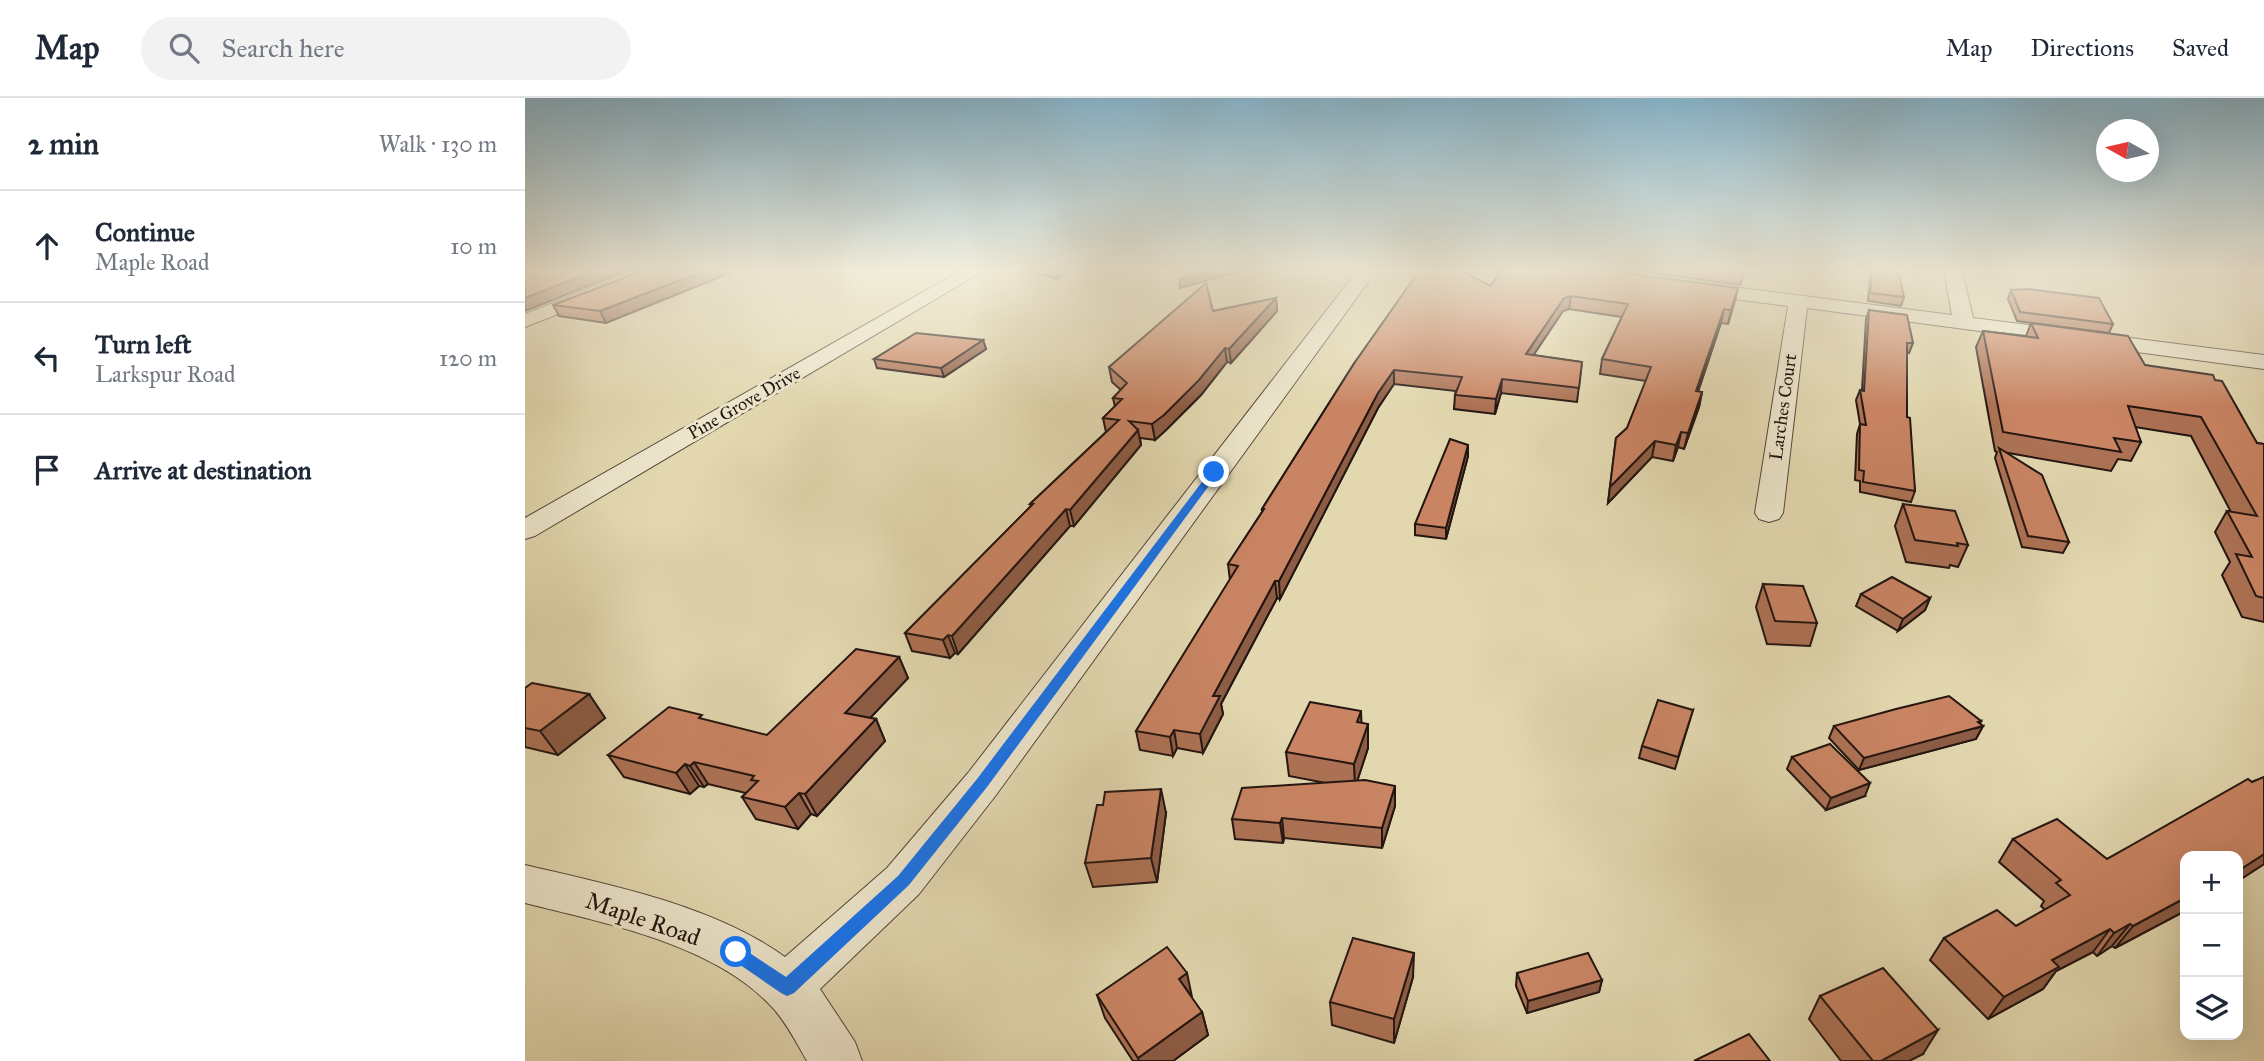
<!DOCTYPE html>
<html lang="en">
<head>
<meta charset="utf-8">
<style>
  body { margin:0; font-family:"IM FELL Great Primer",serif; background:#f2f2f3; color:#1f2937 }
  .controls { position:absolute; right:21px; bottom:21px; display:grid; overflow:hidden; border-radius:14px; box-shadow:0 7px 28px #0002 }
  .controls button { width:63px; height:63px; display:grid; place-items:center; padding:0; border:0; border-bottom:2px solid #e0e1e3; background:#fff; color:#1f2937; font:35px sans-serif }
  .compass { position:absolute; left:1571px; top:21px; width:63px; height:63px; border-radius:50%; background:#fff; box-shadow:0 7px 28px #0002; rotate:278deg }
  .stop { position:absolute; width:21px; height:21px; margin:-16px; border:5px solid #1a73e8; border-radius:50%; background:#fff }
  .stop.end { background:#1a73e8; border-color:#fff; box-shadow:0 2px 7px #0008 }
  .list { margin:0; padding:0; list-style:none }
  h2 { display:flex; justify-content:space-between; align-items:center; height:91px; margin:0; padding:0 28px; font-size:30px }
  h2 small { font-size:23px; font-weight:400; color:#747a83 }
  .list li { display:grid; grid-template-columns:46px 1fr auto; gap:21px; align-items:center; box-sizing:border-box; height:112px; padding:0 28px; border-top:2px solid #e0e1e3 }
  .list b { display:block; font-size:26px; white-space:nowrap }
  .list p { margin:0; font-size:23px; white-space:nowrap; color:#747a83 }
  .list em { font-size:23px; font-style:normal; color:#747a83 }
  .icon { flex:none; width:38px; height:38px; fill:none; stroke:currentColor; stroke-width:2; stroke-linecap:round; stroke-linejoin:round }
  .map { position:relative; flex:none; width:1739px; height:963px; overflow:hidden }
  header { display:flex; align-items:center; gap:42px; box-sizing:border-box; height:98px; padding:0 35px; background:#fff; border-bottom:2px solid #e0e1e3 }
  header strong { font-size:33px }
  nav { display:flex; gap:38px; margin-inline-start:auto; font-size:24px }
  .search { width:490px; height:63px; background:#f2f2f3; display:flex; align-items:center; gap:18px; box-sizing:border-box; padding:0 24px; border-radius:38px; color:#747a83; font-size:26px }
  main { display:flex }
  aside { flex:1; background:#fff }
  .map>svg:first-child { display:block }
</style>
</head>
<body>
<header>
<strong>Map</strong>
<div class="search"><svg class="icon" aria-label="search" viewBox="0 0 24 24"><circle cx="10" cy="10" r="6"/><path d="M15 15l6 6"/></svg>Search here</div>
<nav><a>Map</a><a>Directions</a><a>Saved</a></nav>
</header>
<main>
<aside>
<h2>2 min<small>Walk · 130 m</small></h2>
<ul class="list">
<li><svg class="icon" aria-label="ahead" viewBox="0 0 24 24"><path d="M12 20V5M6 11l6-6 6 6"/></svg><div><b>Continue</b><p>Maple Road</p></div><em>10 m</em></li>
<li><svg class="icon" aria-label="left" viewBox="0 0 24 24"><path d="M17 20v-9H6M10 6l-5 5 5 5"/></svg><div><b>Turn left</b><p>Larkspur Road</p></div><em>120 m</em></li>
<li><svg class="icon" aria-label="arrive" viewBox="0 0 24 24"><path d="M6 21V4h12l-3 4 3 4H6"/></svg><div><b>Arrive at destination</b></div></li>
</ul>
</aside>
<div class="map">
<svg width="1739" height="963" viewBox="0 0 1739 963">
  <rect width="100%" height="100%" fill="#e2d7af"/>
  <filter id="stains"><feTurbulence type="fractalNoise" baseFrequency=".00286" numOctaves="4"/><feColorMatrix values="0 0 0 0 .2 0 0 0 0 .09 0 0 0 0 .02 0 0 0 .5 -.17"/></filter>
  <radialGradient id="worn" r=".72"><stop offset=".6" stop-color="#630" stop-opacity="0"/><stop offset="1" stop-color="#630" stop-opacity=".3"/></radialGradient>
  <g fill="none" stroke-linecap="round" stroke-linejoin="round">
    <g stroke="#534638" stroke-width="2">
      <g id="minor">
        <path d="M 109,173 L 135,173 L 132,177 L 0,229 L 0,216 Z"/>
        <path d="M 435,173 L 458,173 L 10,438 L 0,441 L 0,420 Z"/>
        <path d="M 832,173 L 851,173 L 471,697 L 394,796 L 295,891 L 330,944 L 337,963 L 282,963 C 271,944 261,924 247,909 C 189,846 79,825 0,805 L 0,767 C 85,787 188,807 260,859 L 362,770 L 443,675 Z"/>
        <path d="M 1419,173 L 1437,173 L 1448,220 L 1739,257 L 1739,271 L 1282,210 L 1258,415 L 1254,421 L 1244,424 L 1234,421 L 1230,415 L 1263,208 L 1170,196 L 1163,194 L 1161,190 L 1163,186 L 1170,184 L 1427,217 Z"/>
      </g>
    </g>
    <use href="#minor" fill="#ece5cb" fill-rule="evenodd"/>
  </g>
  <g fill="#ad7255" stroke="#231510" stroke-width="2">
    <path d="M 117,173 L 81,225 L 34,218 L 28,207 Z"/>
    <path d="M 503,173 L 543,173 L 533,181 Z"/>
    <path d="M 1114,173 L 1220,173 L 1215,187 Z"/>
    <path d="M 1347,173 L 1379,199 L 1376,208 L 1343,203 L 1345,180 Z"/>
    <path d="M 965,188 L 1213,190 L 1203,226 L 1196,225 L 1173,294 L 1177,294 L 1174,309 L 1159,351 L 1153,349 L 1148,363 L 1127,359 L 1083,405 L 1091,340 L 1102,330 L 1121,283 L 1075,276 L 1077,261 L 1097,219 L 1044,211 L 1038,213 L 1008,257 L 1057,264 L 1052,304 L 976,295 L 970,316 L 929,311 L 930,297 L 931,293 L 869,286 L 853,310 L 755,501 L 752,500 L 696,606 L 698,616 L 678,655 L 652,650 L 648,658 L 615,652 L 611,633 L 705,482 L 703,466 L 737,414 L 737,411 L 830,264 Z"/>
    <path d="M 1486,192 L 1588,226 L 1584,235 L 1492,223 L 1483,201 Z"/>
    <path d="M 751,200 L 752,213 L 706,265 L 702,264 L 676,297 L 641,332 L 630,342 L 615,340 L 616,347 L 549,428 L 545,428 L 433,556 L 430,555 L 425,560 L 387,553 L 380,535 L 506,408 L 505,406 L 581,334 L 578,320 L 590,309 L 588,300 L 596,292 L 587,284 L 584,269 L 688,213 Z"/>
    <path d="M 1344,212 L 1388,245 L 1384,255 L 1382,254 L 1382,319 L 1390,393 L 1386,404 L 1335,394 L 1335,383 L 1330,382 L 1332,336 L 1335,326 L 1331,302 L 1335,292 L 1337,292 L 1341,221 Z"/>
    <path d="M 1506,225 L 1620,267 L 1690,282 L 1732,345 L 1739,346 L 1739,524 L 1717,519 L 1697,477 L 1705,464 L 1690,434 L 1702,413 L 1706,414 L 1666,338 L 1610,329 L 1616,344 L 1606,363 L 1593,361 L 1586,373 L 1483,355 L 1544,444 L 1538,455 L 1497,449 L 1470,360 L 1472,354 L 1470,353 L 1451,249 L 1458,233 L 1501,238 Z"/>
    <path d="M 458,242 L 461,251 L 419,279 L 352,270 L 349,261 Z"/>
    <path d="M 943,358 L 921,441 L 890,437 L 890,426 Z"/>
    <path d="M 1378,406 L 1443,447 L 1433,469 L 1425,467 L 1424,470 L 1381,464 L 1370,428 Z"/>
    <path d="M 1238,486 L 1292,525 L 1285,548 L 1242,546 L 1231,509 Z"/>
    <path d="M 1336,496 L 1405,500 L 1400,512 L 1373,533 L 1331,508 Z"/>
    <path d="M 374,559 L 383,580 L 345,620 L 351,621 L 360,643 L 292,718 L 286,716 L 273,731 L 231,721 L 217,699 L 221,695 L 183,686 L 179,689 L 174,688 L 165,696 L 99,679 L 83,657 L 242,637 Z"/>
    <path d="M 0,590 L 64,596 L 80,620 L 33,657 L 0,649 Z"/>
    <path d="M 1168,612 L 1150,671 L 1114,660 L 1117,648 Z"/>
    <path d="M 1456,623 L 1455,626 L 1458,628 L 1451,641 L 1334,672 L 1304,640 L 1309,628 Z"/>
    <path d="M 837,625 L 843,650 L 832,683 L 870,708 L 857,750 L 759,740 L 758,745 L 710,741 L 707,721 L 801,685 L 764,678 L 761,654 Z"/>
    <path d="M 1267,659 L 1340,698 L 1301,712 L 1262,671 Z"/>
    <path d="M 1739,679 L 1739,766 L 1713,783 L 1660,813 L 1590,850 L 1587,848 L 1572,858 L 1568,854 L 1531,873 L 1518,891 L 1463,921 L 1405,862 L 1419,840 L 1491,828 L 1520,812 L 1516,808 L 1519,803 L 1474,764 L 1488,741 L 1582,761 L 1727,684 Z"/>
    <path d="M 641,715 L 632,784 L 568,789 L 560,765 Z"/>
    <path d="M 992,875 L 1077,882 L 1074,894 L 1002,915 L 991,888 Z"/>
    <path d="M 888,879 L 869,945 L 807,927 L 805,904 Z"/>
    <path d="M 572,897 L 677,914 L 683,937 L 648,963 L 608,963 L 580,920 Z"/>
    <path d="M 1295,898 L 1398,956 L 1384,963 L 1316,963 L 1284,921 Z"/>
  </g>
  <g fill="#8d5c45" stroke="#231510" stroke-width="2">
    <path d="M 69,173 L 101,173 L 0,213 L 0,200 Z"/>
    <path d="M 179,173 L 210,173 L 81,225 L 75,213 Z"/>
    <path d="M 531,173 L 543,173 L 533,181 Z"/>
    <path d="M 685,173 L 716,173 L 655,190 L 654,182 Z"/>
    <path d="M 1213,190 L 1210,203 L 1203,226 L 1206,212 Z"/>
    <path d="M 1046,198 L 1044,211 L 1038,213 L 1000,270 L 1001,256 L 1039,200 Z"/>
    <path d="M 751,200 L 752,213 L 706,265 L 704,251 Z"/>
    <path d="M 1199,211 L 1196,225 L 1168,308 L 1171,293 Z"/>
    <path d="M 458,242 L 461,251 L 419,279 L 416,270 Z"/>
    <path d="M 700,250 L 702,264 L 676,297 L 641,332 L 630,342 L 627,326 Z"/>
    <path d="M 869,272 L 869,286 L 853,310 L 755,501 L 754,483 L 853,295 Z"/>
    <path d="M 977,281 L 976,295 L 970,316 L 971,301 Z"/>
    <path d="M 1177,294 L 1174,309 L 1159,351 L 1163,335 Z"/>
    <path d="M 613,332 L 616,347 L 549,428 L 545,412 Z"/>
    <path d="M 1156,334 L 1153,349 L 1148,363 L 1151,347 Z"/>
    <path d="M 1130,343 L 1127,359 L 1083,405 L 1085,389 Z"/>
    <path d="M 943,347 L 943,358 L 921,441 L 921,430 Z"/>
    <path d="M 541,411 L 545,428 L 433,556 L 427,538 Z"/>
    <path d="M 750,483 L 752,500 L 696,606 L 698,616 L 678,655 L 675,636 L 688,598 Z"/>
    <path d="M 1405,500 L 1400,512 L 1373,533 L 1378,521 Z"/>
    <path d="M 423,537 L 430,555 L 425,560 L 418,542 Z"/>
    <path d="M 374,559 L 383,580 L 330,636 L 320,615 Z"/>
    <path d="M 64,596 L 80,620 L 33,657 L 15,633 Z"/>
    <path d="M 836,613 L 837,636 L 832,624 Z"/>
    <path d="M 351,621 L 360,643 L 292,718 L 280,696 Z"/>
    <path d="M 1456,623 L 1452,630 L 1458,628 L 1451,641 L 1334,672 L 1339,660 Z"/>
    <path d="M 843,626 L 843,650 L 830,690 L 829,666 Z"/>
    <path d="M 649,632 L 652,650 L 648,658 L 645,639 Z"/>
    <path d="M 169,664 L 183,686 L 179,689 L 165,668 Z"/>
    <path d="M 160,666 L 174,688 L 165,696 L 151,675 Z"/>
    <path d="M 1345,685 L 1340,698 L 1301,712 L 1306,700 Z"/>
    <path d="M 870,688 L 870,708 L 857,750 L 857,730 Z"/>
    <path d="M 636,691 L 641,715 L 632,784 L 626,760 Z"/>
    <path d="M 274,695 L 286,716 L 273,731 L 260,709 Z"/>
    <path d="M 757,720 L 759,740 L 758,745 L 755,725 Z"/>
    <path d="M 1739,756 L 1739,766 L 1713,783 L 1713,773 Z"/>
    <path d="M 1660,800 L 1660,813 L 1590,850 L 1608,828 Z"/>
    <path d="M 1605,826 L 1587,848 L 1572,858 L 1589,835 Z"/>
    <path d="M 1585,831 L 1568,854 L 1531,873 L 1518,891 L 1463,921 L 1479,899 L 1527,862 Z"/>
    <path d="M 889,855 L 888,879 L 869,945 L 869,921 Z"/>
    <path d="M 662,875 L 667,899 L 654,881 Z"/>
    <path d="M 1077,882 L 1074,894 L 1002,915 L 1003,903 Z"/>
    <path d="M 677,914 L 683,937 L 648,963 L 614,963 L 613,960 Z"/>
    <path d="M 1413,932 L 1398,956 L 1384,963 L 1356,963 Z"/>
  </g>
  <g fill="#c98463" stroke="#231510" stroke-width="2">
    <path d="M 0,173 L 69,173 L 0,200 Z"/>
    <path d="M 117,173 L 179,173 L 75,213 L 28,207 Z"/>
    <path d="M 664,173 L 685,173 L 654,182 Z"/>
    <path d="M 894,173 L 937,173 L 965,188 L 976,173 L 1087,173 L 1213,190 L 1206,212 L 1199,211 L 1171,293 L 1177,294 L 1163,335 L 1156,334 L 1151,347 L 1130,343 L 1085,389 L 1091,340 L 1102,330 L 1126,269 L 1077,261 L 1103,206 L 1046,198 L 1039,200 L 1001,256 L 1057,264 L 1054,290 L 977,281 L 971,301 L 930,297 L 937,279 L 869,272 L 853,295 L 754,483 L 750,483 L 688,598 L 695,598 L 675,636 L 649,632 L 645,639 L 611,633 L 713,468 L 703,466 L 739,411 L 737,411 L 830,264 Z"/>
    <path d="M 1347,173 L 1374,175 L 1379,199 L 1345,195 Z"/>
    <path d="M 681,185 L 688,213 L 751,200 L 704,251 L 700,250 L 674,282 L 639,317 L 627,326 L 604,323 L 613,332 L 545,412 L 541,411 L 427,538 L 423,537 L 418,542 L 380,535 L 508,406 L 505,406 L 594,322 L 578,320 L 597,301 L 588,300 L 602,285 L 584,269 Z"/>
    <path d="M 1502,191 L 1574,200 L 1588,226 L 1495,214 L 1486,192 Z"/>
    <path d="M 1344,212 L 1382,217 L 1388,245 L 1382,245 L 1382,319 L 1385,320 L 1390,393 L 1338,384 L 1339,373 L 1334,372 L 1335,326 L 1341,327 L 1335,292 L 1339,293 Z"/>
    <path d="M 1506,225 L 1603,238 L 1620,267 L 1688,277 L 1690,282 L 1697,283 L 1732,345 L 1739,346 L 1739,500 L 1731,498 L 1711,456 L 1727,459 L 1702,413 L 1732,418 L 1676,319 L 1603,308 L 1616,344 L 1589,340 L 1596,354 L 1478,334 L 1458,233 L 1513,240 Z"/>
    <path d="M 391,235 L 458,242 L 416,270 L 349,261 Z"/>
    <path d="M 925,341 L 943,347 L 921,430 L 890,426 Z"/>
    <path d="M 1474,350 L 1517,377 L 1544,444 L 1503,438 Z"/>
    <path d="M 1378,406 L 1430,413 L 1443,447 L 1432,445 L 1433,448 L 1390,442 Z"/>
    <path d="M 1367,479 L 1405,500 L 1378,521 L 1336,496 Z"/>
    <path d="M 1238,486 L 1278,488 L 1292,525 L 1250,523 Z"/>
    <path d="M 331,551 L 374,559 L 320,615 L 351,621 L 280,696 L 274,695 L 260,709 L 217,699 L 233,683 L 226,682 L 229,678 L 169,664 L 165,668 L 160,666 L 151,675 L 83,657 L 144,609 L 177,617 L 174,620 L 242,637 Z"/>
    <path d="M 7,585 L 64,596 L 15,633 L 0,630 L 0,590 Z"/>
    <path d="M 1424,598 L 1456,623 L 1453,624 L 1458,628 L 1339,660 L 1309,628 L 1371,611 Z"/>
    <path d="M 1133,602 L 1168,612 L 1153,659 L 1117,648 Z"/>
    <path d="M 785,604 L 836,613 L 832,624 L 843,626 L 829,666 L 761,654 Z"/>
    <path d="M 1305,646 L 1345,685 L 1306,700 L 1267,659 Z"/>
    <path d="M 1739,679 L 1739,756 L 1713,773 L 1713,758 L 1660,758 L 1660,800 L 1608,828 L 1605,826 L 1589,835 L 1585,831 L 1527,862 L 1534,869 L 1479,899 L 1419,840 L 1472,812 L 1491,828 L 1545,797 L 1531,785 L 1536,782 L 1488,741 L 1532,721 L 1582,761 L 1723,681 L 1727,684 Z"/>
    <path d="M 840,682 L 870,688 L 857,730 L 757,720 L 755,725 L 707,721 L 717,690 Z"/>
    <path d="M 636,691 L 626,760 L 560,765 L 572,707 L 578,707 L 580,694 Z"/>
    <path d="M 828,840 L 889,855 L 869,921 L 805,904 Z"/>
    <path d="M 642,849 L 662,875 L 654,881 L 677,914 L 613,960 L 572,897 Z"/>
    <path d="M 1063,855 L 1077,882 L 1003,903 L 992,875 Z"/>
    <path d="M 1358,870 L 1413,932 L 1356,963 L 1348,963 L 1295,898 Z"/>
    <path d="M 1224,936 L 1245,963 L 1169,963 Z"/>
  </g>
  <linearGradient id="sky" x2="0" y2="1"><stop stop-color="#87b6ce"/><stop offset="0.56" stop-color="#f2eddb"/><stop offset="1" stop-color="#f2eddb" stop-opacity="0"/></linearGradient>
  <rect width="1739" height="308" fill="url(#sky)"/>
  <path fill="#1a73e8" d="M 686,372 L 694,374 L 462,689 L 384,787 L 269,895 L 262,898 L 256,895 L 205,860 L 202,854 L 205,848 L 211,846 L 261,879 L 373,778 L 452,681 Z"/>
  <g text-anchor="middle" stroke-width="6" stroke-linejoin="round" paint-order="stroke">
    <g font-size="18" fill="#231510" stroke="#ece5cb">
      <text transform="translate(219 305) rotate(-30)" y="6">Pine Grove Drive</text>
      <text transform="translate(1258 309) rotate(-82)" y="6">Larches Court</text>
    </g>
    <g font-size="24" fill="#231510" stroke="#ece5cb">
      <text transform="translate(118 821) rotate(19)" y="8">Maple Road</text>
    </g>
  </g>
  <rect width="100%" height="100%" filter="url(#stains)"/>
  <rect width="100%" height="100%" fill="url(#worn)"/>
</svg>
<div class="controls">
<button>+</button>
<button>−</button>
<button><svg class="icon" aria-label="layers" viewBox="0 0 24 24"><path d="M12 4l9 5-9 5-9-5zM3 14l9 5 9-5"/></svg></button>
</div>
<svg class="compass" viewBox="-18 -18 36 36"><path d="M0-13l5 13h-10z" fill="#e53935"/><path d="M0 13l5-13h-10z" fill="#747a83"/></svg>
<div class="stop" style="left:211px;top:854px"></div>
<div class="stop end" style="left:689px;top:374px"></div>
</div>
</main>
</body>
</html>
